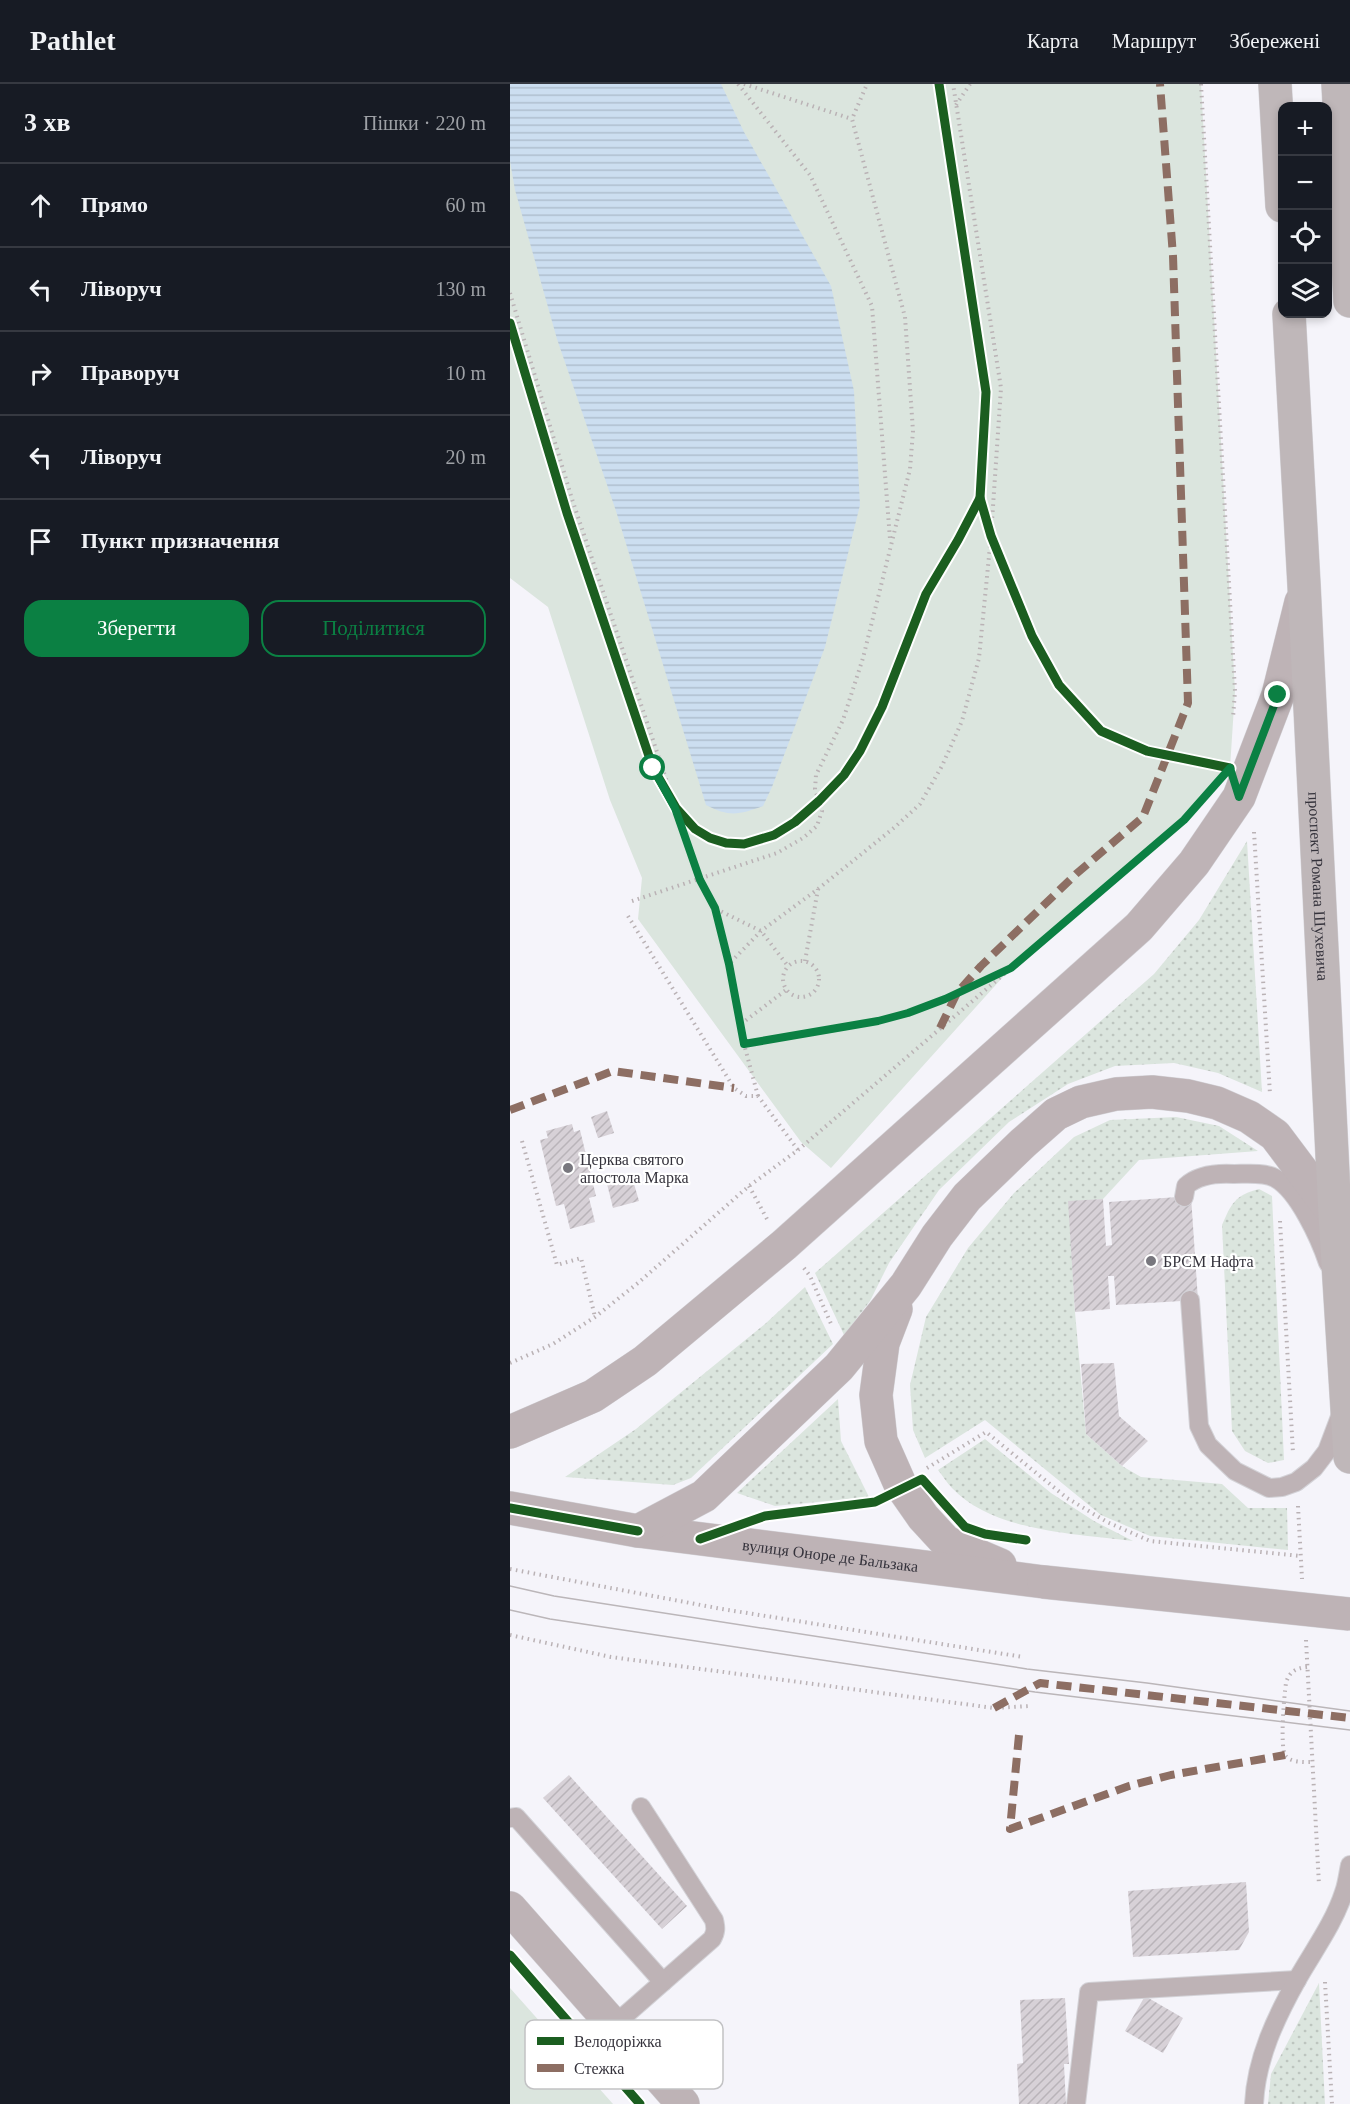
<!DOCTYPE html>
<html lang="uk">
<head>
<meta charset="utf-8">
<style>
  body { margin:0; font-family:Georgia,serif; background:#20242c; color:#f1f3f6 }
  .controls { position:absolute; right:18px; top:18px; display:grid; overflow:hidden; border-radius:12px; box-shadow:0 3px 9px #0003 }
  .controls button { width:54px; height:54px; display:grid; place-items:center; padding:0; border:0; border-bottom:2px solid #363941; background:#171b24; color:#f1f3f6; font:30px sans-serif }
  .stop { position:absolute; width:18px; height:18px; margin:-14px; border:4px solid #0b8043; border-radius:50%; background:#fff }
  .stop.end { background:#0b8043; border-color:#fff; box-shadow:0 2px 6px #0008 }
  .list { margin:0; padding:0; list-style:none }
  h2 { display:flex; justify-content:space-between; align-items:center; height:78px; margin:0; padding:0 24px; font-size:26px }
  h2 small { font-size:20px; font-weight:400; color:#9ea1a6 }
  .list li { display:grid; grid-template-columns:39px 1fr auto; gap:18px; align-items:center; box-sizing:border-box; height:84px; padding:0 24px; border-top:2px solid #363941 }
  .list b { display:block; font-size:22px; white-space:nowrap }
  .list em { font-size:20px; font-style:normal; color:#9ea1a6 }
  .actions { display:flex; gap:12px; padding:18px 24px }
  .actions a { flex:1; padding:14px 0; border:2px solid #0b8043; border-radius:18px; text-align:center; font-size:21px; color:#0b8043 }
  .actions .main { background:#0b8043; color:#fff }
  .icon { flex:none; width:33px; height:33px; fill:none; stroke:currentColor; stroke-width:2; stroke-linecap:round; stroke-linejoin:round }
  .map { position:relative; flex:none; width:840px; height:2020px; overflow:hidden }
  header { display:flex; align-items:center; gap:36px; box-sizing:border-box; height:84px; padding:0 30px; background:#171b24; border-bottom:2px solid #363941 }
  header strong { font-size:28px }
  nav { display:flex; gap:33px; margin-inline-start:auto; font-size:21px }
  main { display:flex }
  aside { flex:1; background:#171b24 }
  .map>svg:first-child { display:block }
</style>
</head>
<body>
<header>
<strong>Pathlet</strong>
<nav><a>Карта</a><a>Маршрут</a><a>Збережені</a></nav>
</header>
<main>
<aside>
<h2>3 хв<small>Пішки · 220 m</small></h2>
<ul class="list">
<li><svg class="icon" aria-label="ahead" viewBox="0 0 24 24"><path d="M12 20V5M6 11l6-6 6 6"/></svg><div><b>Прямо</b></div><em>60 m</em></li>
<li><svg class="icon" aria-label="left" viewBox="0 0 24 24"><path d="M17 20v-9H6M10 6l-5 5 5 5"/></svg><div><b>Ліворуч</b></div><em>130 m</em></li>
<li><svg class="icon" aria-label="right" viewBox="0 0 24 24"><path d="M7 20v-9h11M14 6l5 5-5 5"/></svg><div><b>Праворуч</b></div><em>10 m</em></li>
<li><svg class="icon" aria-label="left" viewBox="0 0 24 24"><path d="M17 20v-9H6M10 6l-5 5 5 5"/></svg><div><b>Ліворуч</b></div><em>20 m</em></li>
<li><svg class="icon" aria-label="arrive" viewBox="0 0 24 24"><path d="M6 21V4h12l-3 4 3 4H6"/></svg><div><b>Пункт призначення</b></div></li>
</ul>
<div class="actions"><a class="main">Зберегти</a><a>Поділитися</a></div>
</aside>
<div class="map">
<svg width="840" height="2020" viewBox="0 0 840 2020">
  <defs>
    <pattern id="grass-dots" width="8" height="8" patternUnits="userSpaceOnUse" patternTransform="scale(1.5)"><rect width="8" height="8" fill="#dbe5de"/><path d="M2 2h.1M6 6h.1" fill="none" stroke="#bdc5bf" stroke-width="1.8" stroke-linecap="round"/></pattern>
    <pattern id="water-rules" width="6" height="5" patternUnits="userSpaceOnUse" patternTransform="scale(1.5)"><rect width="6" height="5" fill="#ccdef0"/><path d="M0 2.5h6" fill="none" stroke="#b0bfcf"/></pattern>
    <pattern id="building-hatch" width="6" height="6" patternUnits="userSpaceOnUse" patternTransform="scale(1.5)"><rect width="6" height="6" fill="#d7d1d7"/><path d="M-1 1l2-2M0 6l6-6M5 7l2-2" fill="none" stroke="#b9b4b9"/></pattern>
  </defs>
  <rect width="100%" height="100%" fill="#f5f4fa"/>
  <g fill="url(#grass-dots)">
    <path d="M 737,757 L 752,1008 L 708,989 L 664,979 L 605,982 L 558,1000 L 499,1038 L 429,1106 L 379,1179 L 360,1217 L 334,1251 L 305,1189 L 644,890 L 689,836 Z"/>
    <path d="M 666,1033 L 709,1042 L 748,1067 L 629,1076 L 593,1115 L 559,1118 L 565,1228 L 576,1350 L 612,1382 L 631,1393 L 712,1400 L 738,1424 L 777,1424 L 778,1466 L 640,1452 L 591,1431 L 475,1336 L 415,1374 L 403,1346 L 400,1301 L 416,1233 L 458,1164 L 504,1109 L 564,1053 L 600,1036 Z"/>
    <path d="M 749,1105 L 762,1112 L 774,1376 L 758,1379 L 735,1367 L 722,1347 L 712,1141 C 721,1120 725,1111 749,1105 Z"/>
    <path d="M 295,1203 L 323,1260 L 181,1394 L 163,1401 L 55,1393 L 126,1345 L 255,1240 Z"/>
    <path d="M 328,1315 L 331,1357 L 359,1413 L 265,1422 L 227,1409 Z"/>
    <path d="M 475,1355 L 541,1409 L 584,1437 L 623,1457 C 568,1450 483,1448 442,1404 C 437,1399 433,1392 428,1386 Z"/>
    <path d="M 809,1899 L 815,2020 L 758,2020 L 761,1990 Z"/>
  </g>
  <g fill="#dbe5de">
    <path d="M 0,0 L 691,0 L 725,607 L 720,684 L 674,736 L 501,884 L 321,1084 L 291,1058 L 128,835 L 132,794 L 100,716 L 38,523 L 0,494 Z"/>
    <path d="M 0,1904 L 103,2020 L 0,2020 Z"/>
  </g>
  <path fill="url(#water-rules)" d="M 0,0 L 211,0 L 234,48 L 321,202 L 344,307 L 350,421 L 315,563 L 262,703 L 253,722 C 229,731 219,733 196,721 L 106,427 L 47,255 L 5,106 L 0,77 Z"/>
  <g fill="url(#building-hatch)">
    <path d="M 97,1027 L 104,1049 L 88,1054 L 81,1033 Z"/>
    <path d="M 62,1040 L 64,1048 L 70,1046 L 86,1112 L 79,1114 L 85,1138 L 60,1145 L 54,1120 L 46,1122 L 30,1056 L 38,1054 L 36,1047 Z"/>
    <path d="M 122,1093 L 129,1117 L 103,1124 L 97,1100 Z"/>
    <path d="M 681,1112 L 688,1216 L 606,1221 L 604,1192 L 598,1192 L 600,1225 L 565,1228 L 558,1117 L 593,1115 L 596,1162 L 602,1161 L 599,1118 Z"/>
    <path d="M 604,1279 L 609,1332 L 638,1357 L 612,1382 L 576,1350 L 571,1280 Z"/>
    <path d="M 59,1691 L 177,1822 L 152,1845 L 33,1714 Z"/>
    <path d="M 736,1798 L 739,1848 L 729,1866 L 623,1873 L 618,1807 Z"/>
    <path d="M 635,1912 L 673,1934 L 653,1969 L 615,1947 Z"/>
    <path d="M 555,1914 L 559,1980 L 554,1980 L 556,2020 L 509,2020 L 507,1980 L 513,1979 L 510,1916 Z"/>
  </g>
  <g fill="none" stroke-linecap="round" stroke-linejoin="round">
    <g stroke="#d3d2d7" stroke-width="20">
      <g id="service">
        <path d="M 674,1113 L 676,1102 C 688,1091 707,1089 724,1090 C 736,1090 754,1088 765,1094 C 788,1106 810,1155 818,1179"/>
        <path d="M 680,1216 L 689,1342 L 698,1361 L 725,1387 L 759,1404 L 772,1403 L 786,1398 L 804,1384 L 817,1367 L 831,1330"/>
        <path d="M 131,1723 L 204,1836 C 206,1844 206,1848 202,1855 L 153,1898"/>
        <path d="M 0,1734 L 6,1733 L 153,1898 L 104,1941"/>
        <path d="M 566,2020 L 579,1908 L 787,1896"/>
        <path d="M 744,2020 C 746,1975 766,1933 788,1894 C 804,1866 824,1839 834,1808 C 837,1800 838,1790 840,1781"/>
      </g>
    </g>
    <g stroke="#d3d2d7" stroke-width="34">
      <g id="tertiary">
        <path d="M 386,1225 L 373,1259 L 366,1311 L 371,1357 L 390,1400 L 413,1433 L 436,1458 L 490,1481"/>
        <path d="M 0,1348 L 83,1312 L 135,1277 L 274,1161 L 629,843 L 684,779 L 729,713 L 768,611 L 791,518"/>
        <path id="s1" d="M 0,1424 L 128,1447 L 534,1498"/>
        <path d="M 128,1447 L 194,1412 L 329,1283 L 396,1201 L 427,1152 L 457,1113 L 513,1059 L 546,1030 L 571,1018 L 606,1010 L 642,1008 L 678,1012 L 707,1019 L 739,1033 L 765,1051 L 825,1131"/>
      </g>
    </g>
    <g stroke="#d3d2d7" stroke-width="34">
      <path id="secondary" d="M 0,1824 L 173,2020"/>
    </g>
    <g stroke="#d3d2d7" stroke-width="34">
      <g id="primary">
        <path d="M 765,0 L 772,122"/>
        <path d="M 828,0 L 840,217"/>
        <path id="s2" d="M 779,230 L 794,501 L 825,1131 L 840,1373"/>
      </g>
    </g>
    <g stroke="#bab2b5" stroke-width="4" stroke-dasharray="1.5 4.5" stroke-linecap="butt">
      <path d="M 228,0 L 300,91 L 362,222 L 380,455"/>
      <path d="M 234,0 L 342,35"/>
      <path d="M 691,0 L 725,607 L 723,634"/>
      <path d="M 446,21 L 460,0"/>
      <path d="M 0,209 L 62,415 L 190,796 L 205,824 L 219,880"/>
      <path d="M 744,748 L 760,1010"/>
      <path d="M 122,817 L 267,769 L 293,754 L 307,742 L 312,727 L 305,705 L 306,691 L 333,636 L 353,574 L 400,385 L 403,347 L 395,233 L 342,35 L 357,0"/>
      <path d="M 206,825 L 251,847 L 278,882"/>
      <path d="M 118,832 L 224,1004 L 236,1012 L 248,1012 L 288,1066"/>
      <circle cx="291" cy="895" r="18"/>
      <path d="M 295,877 L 308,805"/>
      <path d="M 231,940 L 276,906"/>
      <path d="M 234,960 C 288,951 345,946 397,929 C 431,919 462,902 494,887"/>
      <path d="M 248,1012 L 234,960 L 219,880 L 251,847 L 308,805 L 385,743 L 410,720 L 432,682 L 452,637 L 469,574 L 481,452 L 491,304 L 443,0"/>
      <path d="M 12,1057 L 47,1181 L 71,1174 L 85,1233"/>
      <path d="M 239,1102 L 257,1135"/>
      <path d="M 770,1137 L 783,1369"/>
      <path d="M 294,1184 L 300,1192 L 322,1242"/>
      <path d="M 0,1279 L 43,1260 L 85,1233 L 128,1199 L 239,1102 L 288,1066 L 671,739"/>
      <path d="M 417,1384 L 476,1348 L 557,1414 L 597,1438 L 640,1457 L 791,1472"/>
      <path d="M 788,1422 L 792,1495"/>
      <path d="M 0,1485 L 212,1525 L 513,1573"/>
      <path d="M 0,1551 L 101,1573 L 484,1624 L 520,1622"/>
      <path d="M 796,1556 L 809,1801"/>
      <path d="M 797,1583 C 786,1584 779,1588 776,1599 C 774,1613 770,1661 775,1671 C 780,1679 795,1678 802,1678"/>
      <path d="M 733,1623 L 734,1624"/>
      <path d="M 815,1898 L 822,2020"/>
    </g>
    <use href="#service" stroke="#beb3b6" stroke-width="18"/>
    <use href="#tertiary" stroke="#beb3b6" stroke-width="33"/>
    <use href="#secondary" stroke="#beb3b6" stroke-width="33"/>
    <use href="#primary" stroke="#bfb7b9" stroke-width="33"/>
    <g stroke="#bbb6b9" stroke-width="1.5">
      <path d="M 0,1502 L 44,1512 L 517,1585 L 637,1599 L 840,1627"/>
      <path d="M 0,1526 L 40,1535 L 525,1608 L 840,1646"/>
    </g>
    <g stroke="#d3d2d7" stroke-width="34" stroke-linecap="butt">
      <path id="tertiary-bridge" d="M 534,1498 L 840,1530"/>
    </g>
    <use href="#tertiary-bridge" stroke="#beb3b6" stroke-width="33"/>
    <g stroke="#8d6e63" stroke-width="8" stroke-dasharray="15 8" stroke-linecap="butt">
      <path d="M 430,944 L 447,909 L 471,882 L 566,790 L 633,733 L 678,619 L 663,172 L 650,0"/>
      <path d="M 0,1026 L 103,987 L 224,1004"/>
      <path d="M 484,1624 L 530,1599 L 840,1634"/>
      <path d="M 509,1651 L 500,1745 L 619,1702 L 661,1691 L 775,1671"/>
    </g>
    <g stroke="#fff" stroke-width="13">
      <g id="cycleway">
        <path d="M 0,239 L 57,429 L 143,684 L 166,724 L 185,745 L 200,754 L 216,759 L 234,760 L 264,751 L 285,738 L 309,717 L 334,691 L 350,667 L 372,623 L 416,510 L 448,456 L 470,414 L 476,308 L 429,0"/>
        <path d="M 470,414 L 481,452 L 522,552 L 549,601 L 591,647 L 637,667 L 720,684"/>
        <path d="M 0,1424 L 128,1447"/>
        <path d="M 190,1455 L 255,1432 L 365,1418 L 412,1395 L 455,1443 L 475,1450 L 516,1456"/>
        <path d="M 0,1871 L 130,2020"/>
      </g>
    </g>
    <use href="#cycleway" stroke="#1b5e20" stroke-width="9"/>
  </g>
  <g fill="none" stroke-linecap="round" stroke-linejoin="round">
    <path stroke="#0b8043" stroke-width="8" d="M 143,684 L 165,724 L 190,796 L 205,824 L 219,880 L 234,960 L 368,937 L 398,929 L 435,915 L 501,884 L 674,736 L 720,684 L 729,713 L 768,611"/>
  </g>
  <g fill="#78777e" stroke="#fff" stroke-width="2">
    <circle cx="58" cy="1084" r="6"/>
    <circle cx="641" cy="1177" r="6"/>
  </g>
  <g text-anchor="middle" stroke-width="4.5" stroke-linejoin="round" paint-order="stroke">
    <g font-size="16" fill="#35333c" stroke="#fff">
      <text dy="6" stroke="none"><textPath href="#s2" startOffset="573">проспект Романа Шухевича</textPath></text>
      <text dy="6" stroke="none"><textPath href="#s1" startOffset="324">вулиця Оноре де Бальзака</textPath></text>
    </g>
    <g font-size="16" fill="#35333c" stroke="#fff" text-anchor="start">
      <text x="70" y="1081">Церква святого<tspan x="70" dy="18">апостола Марка</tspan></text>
      <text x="653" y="1183">БРСМ Нафта</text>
    </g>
  </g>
  <rect x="15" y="1936" width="198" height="69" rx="9" fill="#fff" stroke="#c2c2c4" stroke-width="1.5"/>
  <rect x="27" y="1953" width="27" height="8" fill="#1b5e20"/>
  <rect x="27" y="1980" width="27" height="8" fill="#8d6e63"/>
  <g font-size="16" fill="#35333c">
    <text x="64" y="1963">Велодоріжка</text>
    <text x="64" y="1990">Стежка</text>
  </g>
</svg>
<div class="controls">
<button>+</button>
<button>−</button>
<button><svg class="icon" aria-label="locate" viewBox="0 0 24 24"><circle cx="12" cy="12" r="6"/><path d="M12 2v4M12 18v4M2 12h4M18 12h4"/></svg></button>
<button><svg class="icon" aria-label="layers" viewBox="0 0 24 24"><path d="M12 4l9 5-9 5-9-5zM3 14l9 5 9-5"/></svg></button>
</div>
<div class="stop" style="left:143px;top:684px"></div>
<div class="stop end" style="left:768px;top:611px"></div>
</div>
</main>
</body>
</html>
